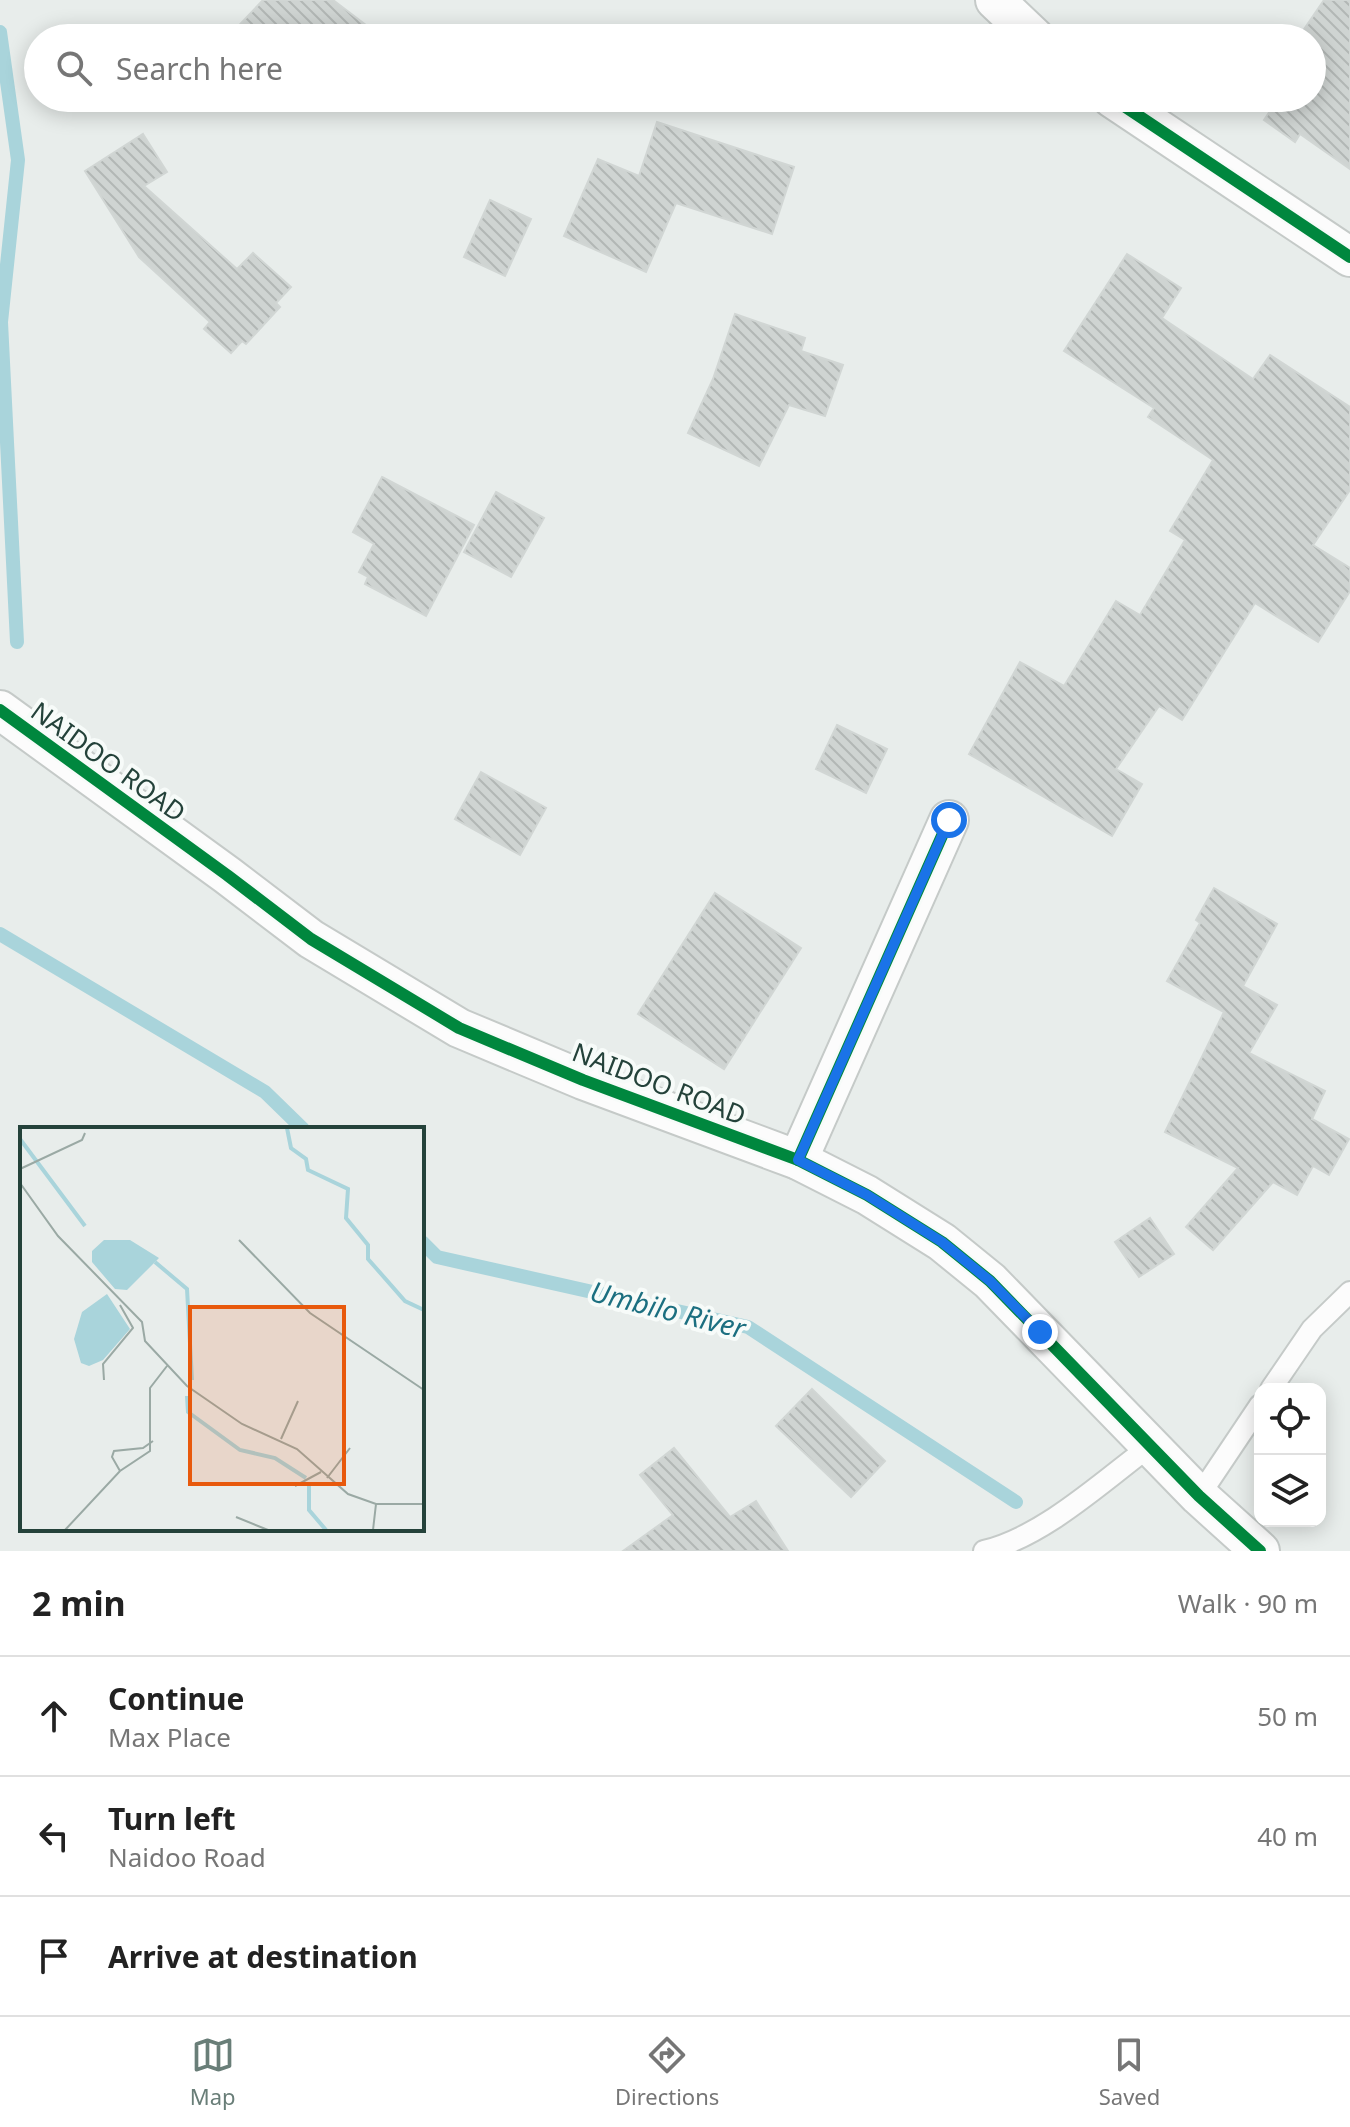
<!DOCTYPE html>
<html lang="en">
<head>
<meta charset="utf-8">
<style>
  body { margin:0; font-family:"Noto Sans",sans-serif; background:#f6f6f6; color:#222 }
  .controls { position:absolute; right:24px; bottom:24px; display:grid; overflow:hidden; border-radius:16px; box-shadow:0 4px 20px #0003 }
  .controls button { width:72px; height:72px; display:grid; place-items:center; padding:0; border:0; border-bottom:2px solid #e0e0e0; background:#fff; color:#222; font:40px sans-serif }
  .stop { position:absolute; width:24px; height:24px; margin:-18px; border:6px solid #1a73e8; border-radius:50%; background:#fff }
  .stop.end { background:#1a73e8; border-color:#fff; box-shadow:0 2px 8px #0008 }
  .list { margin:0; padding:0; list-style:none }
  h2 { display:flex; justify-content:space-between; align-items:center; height:104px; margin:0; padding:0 32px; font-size:34px }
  h2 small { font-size:26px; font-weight:400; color:#767676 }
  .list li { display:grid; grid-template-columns:52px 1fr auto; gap:24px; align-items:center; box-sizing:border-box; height:120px; padding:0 32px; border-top:2px solid #e0e0e0 }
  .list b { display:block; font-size:30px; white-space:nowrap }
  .list p { margin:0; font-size:26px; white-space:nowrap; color:#767676 }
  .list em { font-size:26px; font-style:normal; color:#767676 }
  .icon { flex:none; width:44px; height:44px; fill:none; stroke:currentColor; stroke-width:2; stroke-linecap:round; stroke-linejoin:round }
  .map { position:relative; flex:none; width:1350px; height:1551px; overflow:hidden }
  .search { position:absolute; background:#fff; box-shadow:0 4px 20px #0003; left:24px; right:24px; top:24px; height:88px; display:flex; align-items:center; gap:20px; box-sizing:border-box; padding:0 28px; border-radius:44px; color:#767676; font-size:30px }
  .sheet { height:464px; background:#fff }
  nav { display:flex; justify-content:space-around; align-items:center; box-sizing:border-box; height:112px; border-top:2px solid #e0e0e0; background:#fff; font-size:22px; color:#767676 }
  nav a { display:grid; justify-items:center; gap:4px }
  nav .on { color:#697e78 }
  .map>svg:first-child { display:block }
</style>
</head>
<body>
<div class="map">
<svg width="1350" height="1551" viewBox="0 0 1350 1551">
  <defs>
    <pattern id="building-back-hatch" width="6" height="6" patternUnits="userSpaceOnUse" patternTransform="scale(2)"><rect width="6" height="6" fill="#cfd4d2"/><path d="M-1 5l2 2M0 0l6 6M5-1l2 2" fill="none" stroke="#b2b7b5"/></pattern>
  </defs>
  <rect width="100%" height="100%" fill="#e8edeb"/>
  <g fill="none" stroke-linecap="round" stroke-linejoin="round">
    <g stroke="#a9d4db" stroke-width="14">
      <path d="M 0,32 L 18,160 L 1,322 L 17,642"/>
      <path d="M 0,934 L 265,1092 L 303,1129"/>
      <path d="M 422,1242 L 437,1257 L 748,1327 L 1016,1502"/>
    </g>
  </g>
  <g fill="url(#building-back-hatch)" stroke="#d1d6d4" stroke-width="2">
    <path d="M 263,0 L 333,0 L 383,38 L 227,38 Z"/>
    <path d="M 1324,0 L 1350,0 L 1350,169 L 1300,134 L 1295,142 L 1264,120 L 1270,111 L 1254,100 L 1256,98 L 1312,98 L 1312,38 L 1298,38 Z"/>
    <path d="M 657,122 L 794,167 L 772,234 L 676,203 L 646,272 L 564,236 L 598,159 L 639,176 Z"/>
    <path d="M 143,134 L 167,172 L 144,186 L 237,269 L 253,253 L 291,287 L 276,303 L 280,307 L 246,344 L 242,341 L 231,353 L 204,329 L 210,322 L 139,257 L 85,171 Z"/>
    <path d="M 490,200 L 531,219 L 505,276 L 464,257 Z"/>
    <path d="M 1127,254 L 1181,288 L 1162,318 L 1253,379 L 1270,355 L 1350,407 L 1350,490 L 1313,545 L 1350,568 L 1350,591 L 1318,642 L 1255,603 L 1182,720 L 1159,706 L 1116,769 L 1142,784 L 1112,836 L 969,754 L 1020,662 L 1064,686 L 1116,601 L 1140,615 L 1185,540 L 1170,531 L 1213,460 L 1148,417 L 1154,408 L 1064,351 Z"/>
    <path d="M 735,314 L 805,338 L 801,351 L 843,365 L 825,416 L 789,405 L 759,466 L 688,433 L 713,379 Z"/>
    <path d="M 382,477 L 474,525 L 426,616 L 365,584 L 368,577 L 359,572 L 374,544 L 353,532 Z"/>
    <path d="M 496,492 L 544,518 L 511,577 L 464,552 Z"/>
    <path d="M 837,725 L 887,749 L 866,793 L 816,769 Z"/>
    <path d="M 481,772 L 546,808 L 520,855 L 455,819 Z"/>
    <path d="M 1214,888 L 1277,924 L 1243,986 L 1277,1005 L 1249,1053 L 1325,1091 L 1312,1119 L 1349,1139 L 1329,1175 L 1313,1166 L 1297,1195 L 1273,1182 L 1213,1250 L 1186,1227 L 1238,1168 L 1165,1132 L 1224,1012 L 1167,981 L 1200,923 L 1196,920 Z"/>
    <path d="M 715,893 L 801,948 L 724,1069 L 638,1014 Z"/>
    <path d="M 1150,1218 L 1174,1254 L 1139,1277 L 1115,1242 Z"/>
    <path d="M 812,1389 L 885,1461 L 851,1497 L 776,1426 Z"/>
    <path d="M 674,1448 L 730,1517 L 756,1501 L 788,1551 L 623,1551 L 673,1515 L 640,1475 Z"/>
  </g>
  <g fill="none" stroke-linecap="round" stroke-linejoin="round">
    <g stroke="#c5cac8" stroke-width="24">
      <g id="service">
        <path d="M 1271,1389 L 1312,1329 L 1350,1292"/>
        <path d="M 1199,1496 L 1260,1405"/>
        <path d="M 984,1551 C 1043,1537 1102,1482 1150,1446"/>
      </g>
    </g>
    <g stroke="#c5cac8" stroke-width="42">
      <g id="minor">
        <path d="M 995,0 L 1035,38"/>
        <path d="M 1112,98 L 1350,257"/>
        <path d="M 0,710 L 227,875 L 311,939 L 459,1028 L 583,1080 L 798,1160 L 867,1195 L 942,1242 L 990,1281 L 1199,1496 L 1260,1551"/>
        <path d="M 798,1160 L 949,820"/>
      </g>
    </g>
    <use href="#service" stroke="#fcfcfc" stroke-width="20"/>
    <use href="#minor" stroke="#fcfcfc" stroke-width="38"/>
    <g stroke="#f7fbf9" stroke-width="17">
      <g id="cycleway">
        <path d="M 1112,98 L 1350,257"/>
        <path d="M 0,710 L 227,875 L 311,939 L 459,1028 L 583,1080 L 798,1160 L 867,1195 L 942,1242 L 990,1281 L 1199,1496 L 1260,1551"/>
        <path d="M 798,1160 L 949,820"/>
      </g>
    </g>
    <use href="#cycleway" stroke="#00873e" stroke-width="12"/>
  </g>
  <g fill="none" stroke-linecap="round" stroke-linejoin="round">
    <path stroke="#1a73e8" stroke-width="10" d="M 949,820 L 798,1160 L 867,1195 L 942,1242 L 990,1281 L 1040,1332"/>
  </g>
  <g text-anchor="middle" stroke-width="8" stroke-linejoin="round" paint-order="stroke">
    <g font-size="26" fill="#24423a" stroke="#f7fbf9">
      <text transform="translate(108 762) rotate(36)" y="9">NAIDOO ROAD</text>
      <text transform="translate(659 1084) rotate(21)" y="9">NAIDOO ROAD</text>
    </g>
    <g font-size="28" font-style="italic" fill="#1c6f80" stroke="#f7fbf9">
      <text transform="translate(668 1310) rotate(14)" y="10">Umbilo River</text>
    </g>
  </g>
  <g transform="translate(20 1127)">
    <rect width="404" height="404" fill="#e8edeb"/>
    <path d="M 84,113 L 110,113 L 139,131 L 107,163 L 95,162 L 72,135 L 72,124 ZM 87,167 L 110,202 L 83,233 L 69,239 L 61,236 L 54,212 L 62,185 Z" fill="#a9d4db"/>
    <path fill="none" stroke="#a9d4db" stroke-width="4" d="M 267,1 L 271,21 L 286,32 L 288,43 L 328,62 L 326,91 L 348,118 L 348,132 L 385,174 L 404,183M 0,12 L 65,99M 135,135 L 167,162 L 172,253M 167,269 L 168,285 L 220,323 L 255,331 L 286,351M 289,358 L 289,383 L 306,403"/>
    <path fill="none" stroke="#9aa9a4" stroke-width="2" d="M 0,42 L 62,13 L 65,6M 0,56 L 38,109 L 122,195 L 125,214 L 167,259 L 222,297 L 277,322 L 328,367 L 356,377 L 404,377M 219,113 L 290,186 L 404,263M 84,253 L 83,237 L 113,201 L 100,178M 261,312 L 278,274M 100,344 L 92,330 L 94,324 L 123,321 L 133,314M 307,351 L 330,321M 275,359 L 301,345M 216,390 L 248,403M 45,403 L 100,344 L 130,324 L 130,261 L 147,239M 353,403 L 356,377"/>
    <path fill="#e8590c" fill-opacity="0.15" stroke="#e8590c" stroke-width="4" d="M 170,180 L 324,180 L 324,357 L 170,357 Z"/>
    <rect width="404" height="404" fill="none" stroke="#24423a" stroke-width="4"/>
  </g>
</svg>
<div class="controls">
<button><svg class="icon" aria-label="locate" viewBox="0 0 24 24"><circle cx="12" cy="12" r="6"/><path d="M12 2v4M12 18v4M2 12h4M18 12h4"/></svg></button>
<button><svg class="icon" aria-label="layers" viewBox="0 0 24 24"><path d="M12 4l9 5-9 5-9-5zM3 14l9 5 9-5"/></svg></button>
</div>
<div class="stop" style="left:949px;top:820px"></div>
<div class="stop end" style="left:1040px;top:1332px"></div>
<div class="search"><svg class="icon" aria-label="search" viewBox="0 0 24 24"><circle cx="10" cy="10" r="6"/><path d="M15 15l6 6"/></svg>Search here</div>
</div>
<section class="sheet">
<h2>2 min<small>Walk · 90 m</small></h2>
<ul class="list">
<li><svg class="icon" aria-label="ahead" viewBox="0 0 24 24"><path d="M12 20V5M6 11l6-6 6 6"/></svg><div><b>Continue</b><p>Max Place</p></div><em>50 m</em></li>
<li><svg class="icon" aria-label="left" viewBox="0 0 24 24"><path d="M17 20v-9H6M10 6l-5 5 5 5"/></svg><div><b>Turn left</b><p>Naidoo Road</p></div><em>40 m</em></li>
<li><svg class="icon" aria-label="arrive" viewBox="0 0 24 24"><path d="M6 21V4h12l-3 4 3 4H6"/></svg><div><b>Arrive at destination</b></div></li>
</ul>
</section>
<nav>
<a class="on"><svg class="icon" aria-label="map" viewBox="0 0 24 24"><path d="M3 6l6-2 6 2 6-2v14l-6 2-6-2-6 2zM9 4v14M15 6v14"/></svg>Map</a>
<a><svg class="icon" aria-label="directions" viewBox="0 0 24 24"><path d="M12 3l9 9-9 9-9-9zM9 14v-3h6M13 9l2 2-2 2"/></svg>Directions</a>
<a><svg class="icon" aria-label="saved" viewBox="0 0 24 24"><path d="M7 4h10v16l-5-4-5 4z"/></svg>Saved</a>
</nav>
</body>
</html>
